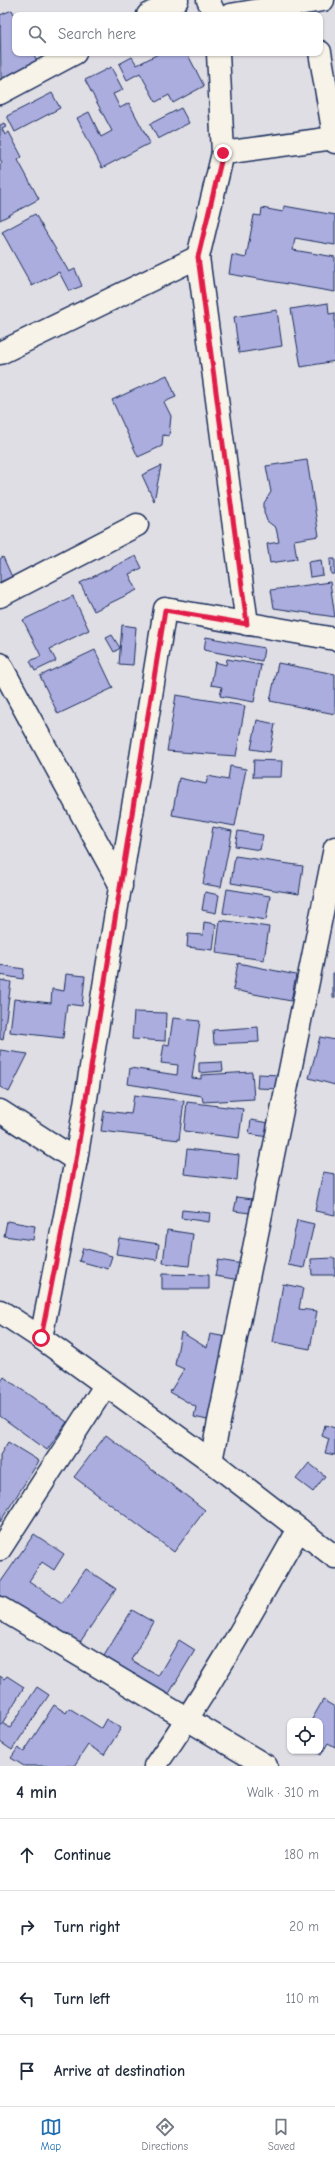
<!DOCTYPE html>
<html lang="en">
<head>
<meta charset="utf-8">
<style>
  body { margin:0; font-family:"Comic Neue",sans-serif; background:#f2f2f3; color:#1f2937 }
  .controls { position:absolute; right:12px; bottom:12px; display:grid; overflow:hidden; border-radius:8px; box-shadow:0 1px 3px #0004 }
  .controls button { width:36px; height:36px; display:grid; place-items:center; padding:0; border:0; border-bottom:1px solid #e0e1e3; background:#fff; color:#1f2937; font:20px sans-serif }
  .stop { position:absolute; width:12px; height:12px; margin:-9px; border:3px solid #e11d48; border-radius:50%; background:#fff }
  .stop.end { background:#e11d48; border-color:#fff; box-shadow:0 1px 4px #0008 }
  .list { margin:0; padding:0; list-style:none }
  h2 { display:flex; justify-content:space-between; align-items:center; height:52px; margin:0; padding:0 16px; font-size:17px }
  h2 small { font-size:13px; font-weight:400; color:#747a83 }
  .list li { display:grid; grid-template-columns:26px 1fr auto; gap:12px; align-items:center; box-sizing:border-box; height:72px; padding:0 16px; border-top:1px solid #e0e1e3 }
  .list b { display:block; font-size:15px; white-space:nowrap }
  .list em { font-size:13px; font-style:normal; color:#747a83 }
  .icon { flex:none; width:22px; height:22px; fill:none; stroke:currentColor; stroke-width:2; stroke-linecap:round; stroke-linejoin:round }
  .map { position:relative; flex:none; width:335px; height:1766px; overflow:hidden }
  .search { position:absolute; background:#fff; box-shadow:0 1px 3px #0004; left:12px; right:12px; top:12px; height:44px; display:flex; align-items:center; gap:10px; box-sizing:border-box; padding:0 14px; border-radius:8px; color:#747a83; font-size:15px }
  .sheet { height:340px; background:#fff }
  nav { display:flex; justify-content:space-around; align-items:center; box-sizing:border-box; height:56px; border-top:1px solid #e0e1e3; background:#fff; font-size:11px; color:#747a83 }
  nav a { display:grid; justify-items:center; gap:2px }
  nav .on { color:#1f6fb2 }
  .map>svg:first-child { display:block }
</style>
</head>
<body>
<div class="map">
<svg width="335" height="1766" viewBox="0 0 335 1766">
  <rect width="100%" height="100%" fill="#e0dee5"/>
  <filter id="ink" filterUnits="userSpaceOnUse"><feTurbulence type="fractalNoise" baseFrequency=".025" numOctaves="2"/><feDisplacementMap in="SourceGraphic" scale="8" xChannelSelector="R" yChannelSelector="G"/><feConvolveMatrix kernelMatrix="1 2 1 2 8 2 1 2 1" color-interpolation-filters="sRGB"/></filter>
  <g filter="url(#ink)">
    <g fill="#abadde" stroke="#1b2f5e">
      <path d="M 12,10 L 15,16 L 15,53 L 33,53 L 38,63 L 1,81 L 0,15 Z"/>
      <path d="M 160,53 L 187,53 L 204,86 L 173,103 L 169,95 L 156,102 L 140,73 L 127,80 L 119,64 L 132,57 L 137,65 Z"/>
      <path d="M 111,67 L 123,90 L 113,94 L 120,108 L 129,103 L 150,143 L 102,168 L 77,118 L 89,112 L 101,137 L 112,131 L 85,80 Z"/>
      <path d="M 52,93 L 60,108 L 15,132 L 7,116 Z"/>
      <path d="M 181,108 L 189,123 L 158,139 L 150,124 Z"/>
      <path d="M 4,123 L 6,127 L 2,129 L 5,135 L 9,132 L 22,157 L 18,160 L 39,199 L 0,220 L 0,164 L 2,163 L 0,159 L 0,125 Z"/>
      <path d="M 284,206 L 335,215 L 335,245 L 295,238 L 293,250 L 335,257 L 335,292 L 229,274 L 232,255 L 246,258 L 254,215 L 261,216 L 262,208 L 283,212 Z"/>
      <path d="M 35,214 L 69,272 L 75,269 L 82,286 L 69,291 L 59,272 L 32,286 L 2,232 Z"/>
      <path d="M 328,303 L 329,314 L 335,313 L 335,361 L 301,367 L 291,309 Z"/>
      <path d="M 277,310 L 282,346 L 239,353 L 234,317 Z"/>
      <path d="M 167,375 L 176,397 L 164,402 L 171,416 L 169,436 L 163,435 L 162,446 L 138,457 L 112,400 Z"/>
      <path d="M 307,460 L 319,536 L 294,540 L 297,559 L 270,563 L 267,544 L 279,542 L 276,528 L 267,521 L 264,512 L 264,503 L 271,492 L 266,466 Z"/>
      <path d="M 161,466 L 154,501 L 142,475 Z"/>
      <path d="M 136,556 L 142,568 L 129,574 L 137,590 L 94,611 L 80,583 Z"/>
      <path d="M 3,557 L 12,577 L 0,582 L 0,559 Z"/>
      <path d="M 330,559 L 335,559 L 335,574 L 331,574 Z"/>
      <path d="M 321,560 L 323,575 L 310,577 L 308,562 Z"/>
      <path d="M 330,582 L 335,617 L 274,608 L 271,590 Z"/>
      <path d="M 73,596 L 89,630 L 50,649 L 56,661 L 35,671 L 30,661 L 41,656 L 23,620 Z"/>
      <path d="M 122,625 L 136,627 L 133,665 L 119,664 Z"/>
      <path d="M 112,635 L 120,648 L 114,652 L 106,638 Z"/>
      <path d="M 206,637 L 264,648 L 262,661 L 204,650 Z"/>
      <path d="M 95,650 L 113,688 L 58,714 L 40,676 Z"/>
      <path d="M 227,659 L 261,665 L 254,702 L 220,696 L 222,687 L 211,685 L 215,662 L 226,665 Z"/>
      <path d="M 278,663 L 335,674 L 335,714 L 270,701 Z"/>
      <path d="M 176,695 L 245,706 L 236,756 L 167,751 Z"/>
      <path d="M 257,720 L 275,724 L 270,752 L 251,749 Z"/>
      <path d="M 254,760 L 282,761 L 281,777 L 253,777 Z"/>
      <path d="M 230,766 L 246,769 L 235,826 L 172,815 L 179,778 L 206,784 L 208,776 L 228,780 Z"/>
      <path d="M 213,827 L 232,831 L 221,887 L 203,884 Z"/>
      <path d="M 238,831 L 263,835 L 260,850 L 235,846 Z"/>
      <path d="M 235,856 L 303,866 L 299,894 L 231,883 Z"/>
      <path d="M 227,889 L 270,896 L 266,920 L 223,913 Z"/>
      <path d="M 205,892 L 219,895 L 216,913 L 202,910 Z"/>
      <path d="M 220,920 L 269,927 L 264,960 L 216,953 Z"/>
      <path d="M 204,922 L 216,924 L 213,950 L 187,947 L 188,934 L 203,935 Z"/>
      <path d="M 238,963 L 296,975 L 291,1001 L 233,990 Z"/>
      <path d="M 0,965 L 24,969 L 23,979 L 0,975 Z"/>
      <rect x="333" y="973" width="2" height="24"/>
      <path d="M 66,974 L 85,976 L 82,1006 L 67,1004 L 63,1038 L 10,1032 L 14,999 L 51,1003 L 52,989 L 64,991 Z"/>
      <path d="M 0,980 L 11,982 L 3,1040 L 0,1039 Z"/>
      <path d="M 134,1012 L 166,1013 L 165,1041 L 132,1039 Z"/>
      <path d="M 173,1018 L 200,1021 L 192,1078 L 201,1079 L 201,1075 L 252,1072 L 254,1099 L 203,1102 L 202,1096 L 128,1084 L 130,1068 L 177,1075 L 178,1065 L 161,1063 L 164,1044 L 169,1045 Z"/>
      <path d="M 258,1027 L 259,1042 L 214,1044 L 213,1030 Z"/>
      <path d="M 320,1037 L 335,1040 L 335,1085 L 309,1078 Z"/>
      <path d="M 0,1050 L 28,1054 L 9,1092 L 0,1087 Z"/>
      <path d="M 222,1062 L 223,1071 L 199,1073 L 199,1063 Z"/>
      <path d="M 258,1074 L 279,1075 L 279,1089 L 257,1088 Z"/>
      <path d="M 134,1095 L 184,1101 L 179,1140 L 101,1131 L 104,1111 L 131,1114 Z"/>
      <path d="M 187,1102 L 243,1109 L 239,1138 L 184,1131 Z"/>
      <path d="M 251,1120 L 269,1123 L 268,1137 L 249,1134 Z"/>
      <path d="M 187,1149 L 239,1155 L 237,1180 L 184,1174 Z"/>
      <path d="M 323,1172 L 335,1174 L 335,1215 L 315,1211 Z"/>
      <path d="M 237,1197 L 253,1199 L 250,1213 L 234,1211 Z"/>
      <path d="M 182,1210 L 210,1213 L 209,1222 L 181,1218 Z"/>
      <path d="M 297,1220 L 314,1224 L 304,1268 L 288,1265 Z"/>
      <path d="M 7,1221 L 35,1226 L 33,1240 L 4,1236 Z"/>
      <path d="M 167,1230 L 193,1234 L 189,1266 L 163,1263 Z"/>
      <path d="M 119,1238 L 159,1244 L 157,1260 L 116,1254 Z"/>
      <path d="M 83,1248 L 112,1256 L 108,1269 L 79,1261 Z"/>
      <path d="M 335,1258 L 335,1275 L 312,1275 L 311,1259 Z"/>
      <path d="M 218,1260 L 243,1264 L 240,1280 L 215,1276 Z"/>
      <path d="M 162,1274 L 209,1275 L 209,1289 L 162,1289 Z"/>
      <path d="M 283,1284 L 303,1288 L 299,1309 L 317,1311 L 310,1349 L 273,1342 Z"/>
      <path d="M 181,1332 L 207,1348 L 210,1334 L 232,1338 L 216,1422 L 194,1417 L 196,1407 L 170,1392 L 184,1369 L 175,1365 Z"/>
      <path d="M 4,1377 L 67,1422 L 47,1450 L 0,1416 L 0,1383 Z"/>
      <path d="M 325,1425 L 335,1428 L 335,1455 L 325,1453 L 329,1439 L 322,1436 Z"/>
      <path d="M 106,1435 L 205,1510 L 174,1552 L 74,1477 Z"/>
      <path d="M 8,1442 L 39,1461 L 0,1522 L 0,1455 Z"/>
      <path d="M 309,1463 L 325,1476 L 313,1492 L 296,1479 Z"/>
      <path d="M 34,1534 L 64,1554 L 54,1570 L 42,1562 L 29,1581 L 62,1603 L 86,1569 L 116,1589 L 74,1651 L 0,1601 L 0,1583 Z"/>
      <path d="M 132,1610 L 153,1622 L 131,1660 L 158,1676 L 179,1640 L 195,1650 L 164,1702 L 99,1664 Z"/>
      <path d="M 0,1676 L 4,1679 L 7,1676 L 24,1687 L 0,1727 Z"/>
      <path d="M 37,1687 L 49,1695 L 12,1750 L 0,1742 L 0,1727 L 2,1723 L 10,1728 Z"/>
      <path d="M 323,1700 L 335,1707 L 335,1747 L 328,1743 L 321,1755 L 314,1751 L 320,1751 L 320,1721 L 311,1721 Z"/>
      <path d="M 54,1705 L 66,1713 L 69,1708 L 101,1728 L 106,1719 L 121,1728 L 104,1755 L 88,1745 L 74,1766 L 24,1766 L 11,1758 L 18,1748 L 24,1752 Z"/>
    </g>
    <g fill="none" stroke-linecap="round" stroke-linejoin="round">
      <g stroke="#1b2f5e" stroke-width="25">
        <g id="minor">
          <path d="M 208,0 L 215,15"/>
          <path d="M 148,15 L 177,0"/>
          <path d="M 230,15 L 323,0"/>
          <path d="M 320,52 L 335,142"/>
          <path d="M 218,53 L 223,153 L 198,257 L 247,624"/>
          <path d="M 0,93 L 75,53"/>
          <path d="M 223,153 L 334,138"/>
          <path d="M 0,353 L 198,257"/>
          <path d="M 0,596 L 137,525"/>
          <path d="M 0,664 L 121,886"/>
          <path d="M 0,1111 L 76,1160"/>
          <path d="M 0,1311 L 41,1338 L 211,1461 L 335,1557"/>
          <path d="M 41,1338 L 76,1160 L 165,609 L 335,639"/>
          <path d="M 211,1461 L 335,848"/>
          <path d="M 0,1549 L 105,1386"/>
          <path d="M 0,1608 L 266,1766"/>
          <path d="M 155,1766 C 209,1690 253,1610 299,1529"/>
        </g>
      </g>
      <use href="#minor" stroke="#f7f3e8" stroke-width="22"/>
    </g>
  </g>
  <g fill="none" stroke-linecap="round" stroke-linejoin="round" filter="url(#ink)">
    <path stroke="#e11d48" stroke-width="5" d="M 41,1338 L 76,1160 L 165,610 L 247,624 L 198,257 L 223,153"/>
  </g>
</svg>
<div class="controls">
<button><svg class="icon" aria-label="locate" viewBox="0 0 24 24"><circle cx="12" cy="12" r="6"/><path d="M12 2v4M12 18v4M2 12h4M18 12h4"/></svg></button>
</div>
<div class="stop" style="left:41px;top:1338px"></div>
<div class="stop end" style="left:223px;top:153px"></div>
<div class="search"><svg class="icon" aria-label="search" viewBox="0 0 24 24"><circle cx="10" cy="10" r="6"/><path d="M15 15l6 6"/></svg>Search here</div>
</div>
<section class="sheet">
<h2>4 min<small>Walk · 310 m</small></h2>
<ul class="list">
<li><svg class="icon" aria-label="ahead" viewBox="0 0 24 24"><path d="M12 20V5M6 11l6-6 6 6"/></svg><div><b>Continue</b></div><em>180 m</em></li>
<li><svg class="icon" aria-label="right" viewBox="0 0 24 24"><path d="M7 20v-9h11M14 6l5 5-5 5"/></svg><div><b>Turn right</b></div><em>20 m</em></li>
<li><svg class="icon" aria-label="left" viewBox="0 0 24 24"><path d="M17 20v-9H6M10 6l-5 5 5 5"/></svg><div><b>Turn left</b></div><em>110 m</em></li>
<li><svg class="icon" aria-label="arrive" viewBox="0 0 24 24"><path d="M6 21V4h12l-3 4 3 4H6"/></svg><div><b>Arrive at destination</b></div></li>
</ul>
</section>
<nav>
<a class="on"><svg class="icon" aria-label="map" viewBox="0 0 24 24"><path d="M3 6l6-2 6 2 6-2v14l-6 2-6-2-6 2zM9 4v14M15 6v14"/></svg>Map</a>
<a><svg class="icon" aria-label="directions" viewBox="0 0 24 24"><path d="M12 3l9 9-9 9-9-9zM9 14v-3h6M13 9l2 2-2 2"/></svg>Directions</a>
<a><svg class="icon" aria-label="saved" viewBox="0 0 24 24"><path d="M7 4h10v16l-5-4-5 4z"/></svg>Saved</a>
</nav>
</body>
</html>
